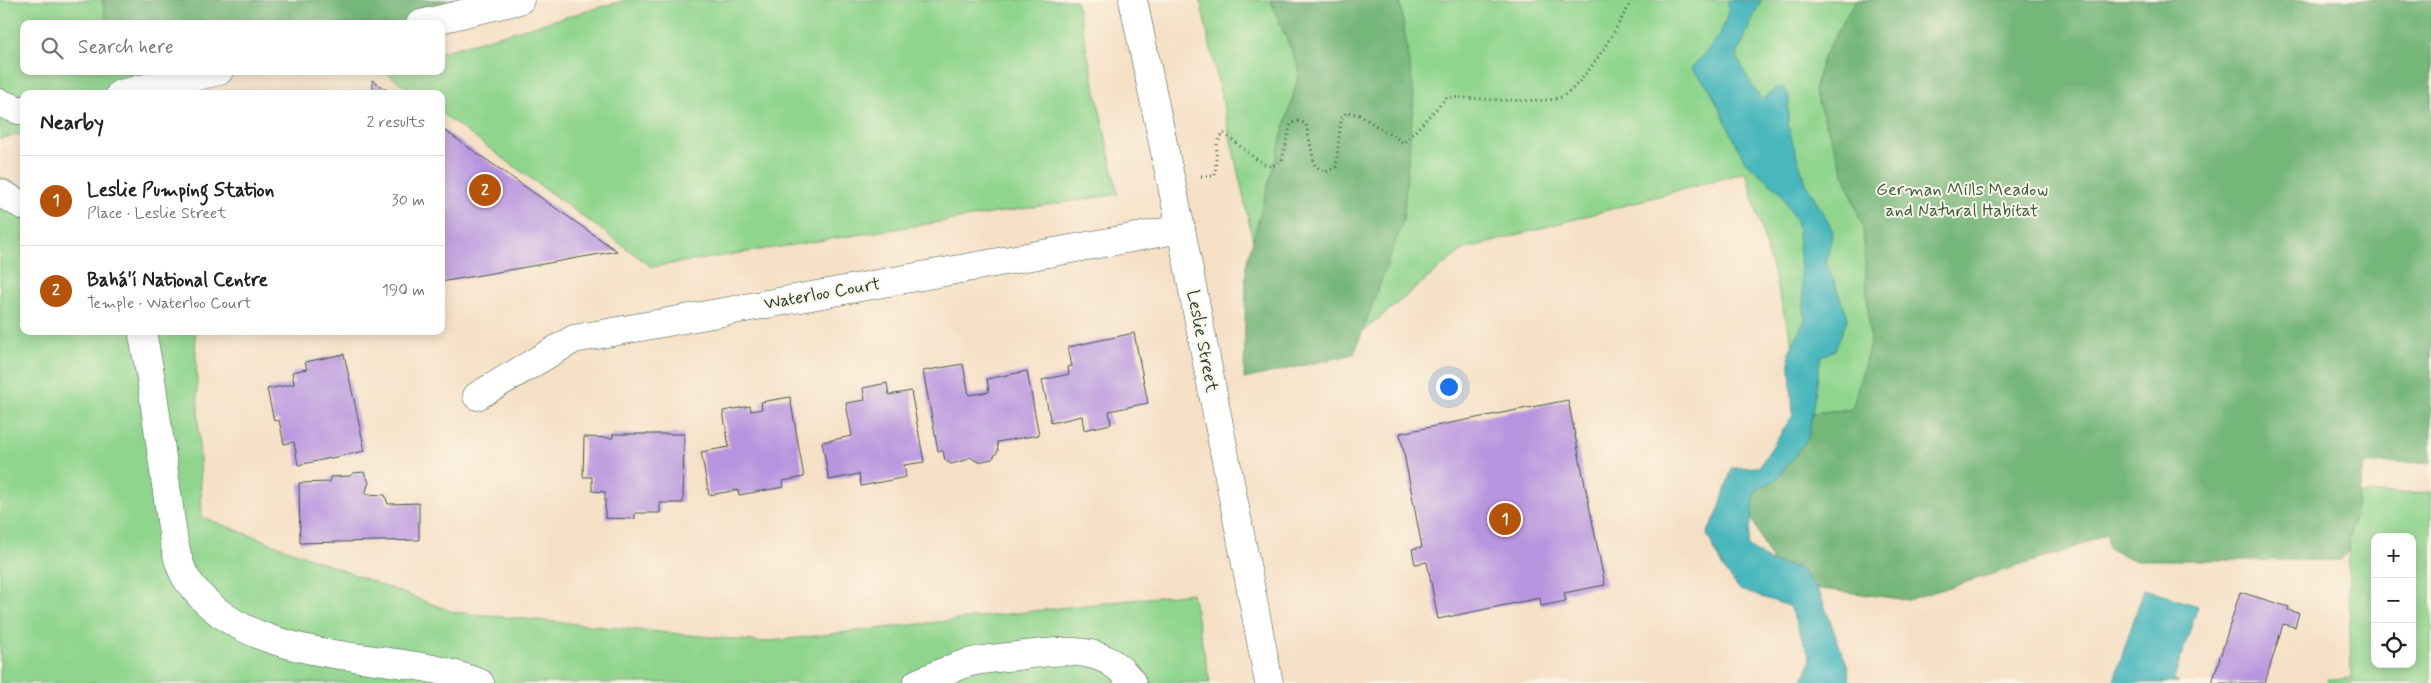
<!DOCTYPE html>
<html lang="en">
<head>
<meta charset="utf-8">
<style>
  body { margin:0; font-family:Mynerve,sans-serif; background:#f2f2f2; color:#202124 }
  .controls { position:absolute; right:15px; bottom:15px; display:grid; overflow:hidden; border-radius:10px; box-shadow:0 2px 12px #0003 }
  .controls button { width:45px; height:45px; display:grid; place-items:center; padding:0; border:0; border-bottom:1px solid #e0e0e0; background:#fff; color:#202124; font:25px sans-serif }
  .you { position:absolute; left:1448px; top:386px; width:18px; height:18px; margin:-12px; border:4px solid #fff; border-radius:50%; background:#1a73e8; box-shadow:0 0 0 8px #1a73e833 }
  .badge { display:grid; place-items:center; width:32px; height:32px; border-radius:50%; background:#b45309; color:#fff; font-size:16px; font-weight:700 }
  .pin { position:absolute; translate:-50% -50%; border:2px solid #fff; box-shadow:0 1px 5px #0006 }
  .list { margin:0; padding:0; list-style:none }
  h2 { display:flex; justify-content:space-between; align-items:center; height:65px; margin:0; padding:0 20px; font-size:21px }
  h2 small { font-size:16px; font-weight:400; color:#757577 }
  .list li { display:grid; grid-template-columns:32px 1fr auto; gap:15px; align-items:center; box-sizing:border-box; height:90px; padding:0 20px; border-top:1px solid #e0e0e0 }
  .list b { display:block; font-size:19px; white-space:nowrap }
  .list p { margin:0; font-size:16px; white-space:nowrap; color:#757577 }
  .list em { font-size:16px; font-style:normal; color:#757577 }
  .icon { flex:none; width:28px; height:28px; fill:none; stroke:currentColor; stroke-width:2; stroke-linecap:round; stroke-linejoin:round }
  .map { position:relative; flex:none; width:2431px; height:683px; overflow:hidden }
  .search { position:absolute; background:#fff; box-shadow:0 2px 12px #0003; left:20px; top:20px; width:425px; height:55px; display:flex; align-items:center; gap:12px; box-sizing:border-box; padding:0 18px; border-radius:10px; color:#757577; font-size:19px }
  .panel { position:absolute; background:#fff; box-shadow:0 2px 12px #0003; left:20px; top:90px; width:425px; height:245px; border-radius:10px }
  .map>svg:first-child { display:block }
</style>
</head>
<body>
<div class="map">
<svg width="2431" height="683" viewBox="0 0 2431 683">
  <rect width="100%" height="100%" fill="#fcf5e5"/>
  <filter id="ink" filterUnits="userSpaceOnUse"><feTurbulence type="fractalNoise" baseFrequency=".02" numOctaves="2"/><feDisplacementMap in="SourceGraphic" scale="10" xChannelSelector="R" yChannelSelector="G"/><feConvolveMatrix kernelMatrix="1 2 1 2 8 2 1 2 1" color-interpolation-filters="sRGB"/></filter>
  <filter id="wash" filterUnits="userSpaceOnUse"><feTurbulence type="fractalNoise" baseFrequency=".0096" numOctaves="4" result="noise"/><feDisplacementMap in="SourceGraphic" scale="20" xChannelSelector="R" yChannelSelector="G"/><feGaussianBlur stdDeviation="1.12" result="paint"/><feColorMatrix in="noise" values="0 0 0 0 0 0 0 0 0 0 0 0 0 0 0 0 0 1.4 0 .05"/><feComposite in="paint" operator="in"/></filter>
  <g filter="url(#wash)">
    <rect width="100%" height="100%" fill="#f5e0c6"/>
    <g fill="#90d58e" stroke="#588961" fill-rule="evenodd">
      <path d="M 0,0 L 501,0 L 416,24 L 24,24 L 24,71 L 244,71 L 163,94 L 24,94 L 24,133 L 0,139 Z"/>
      <path d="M 626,0 L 1076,0 L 1118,194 L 652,267 L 441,113 L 441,94 L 415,94 L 384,71 L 441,71 L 441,52 Z"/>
      <path d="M 1200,0 L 2431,0 L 2431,357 L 1811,413 L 1746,172 L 1462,250 L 1362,332 L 1277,349 Z"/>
      <path d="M 0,177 L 24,188 L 24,331 L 195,331 L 202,517 L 453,612 L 762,642 L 1192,593 L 1210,683 L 0,683 Z"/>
      <path d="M 2431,492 L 2431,683 L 2329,683 L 2328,679 L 2351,678 L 2347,494 ZM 2375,537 L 2412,537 L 2412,664 L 2375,664 Z"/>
    </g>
    <g fill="#74b679" stroke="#4a7a56">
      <path d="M 102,0 L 501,0 L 416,24 L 107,24 Z"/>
      <path d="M 1270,0 L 1397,0 L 1400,2 L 1414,94 L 1403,221 L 1354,354 L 1244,379 L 1246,265 L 1300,71 Z"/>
      <path d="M 1856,0 L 2431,0 L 2431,462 L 2365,463 L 2347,552 L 2340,560 L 2134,560 L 2109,549 L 2107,534 L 2063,552 L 1908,600 L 1782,584 L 1744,501 L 1811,413 L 1852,409 L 1870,344 L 1863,227 L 1814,91 L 1823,57 Z"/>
    </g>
    <g fill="#48b7bd" stroke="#347a78">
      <path d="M 1728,0 L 1761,0 L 1737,55 L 1744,72 L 1762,101 L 1775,88 L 1784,88 L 1789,95 L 1788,125 L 1796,154 L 1806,183 L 1833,231 L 1826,262 L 1848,317 L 1835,350 L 1821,356 L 1808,438 L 1777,479 L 1755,491 L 1748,546 L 1770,562 L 1799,568 L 1820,594 L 1848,668 L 1850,683 L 1802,683 L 1811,660 L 1789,606 L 1740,590 L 1723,568 L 1707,534 L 1718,512 L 1732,468 L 1759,467 L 1793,415 L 1789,352 L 1805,320 L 1797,223 L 1780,191 L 1745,162 L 1710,89 L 1691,68 C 1709,50 1731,27 1728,0 Z"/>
      <path d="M 2144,589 L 2198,606 L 2173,681 L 2179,683 L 2113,683 Z"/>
    </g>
    <g id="blocks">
      <g fill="#b895df">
        <path d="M 372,80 L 392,94 L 374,94 Z"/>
        <path d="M 441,128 L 617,251 L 441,282 Z"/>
        <path d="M 1134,333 L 1148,403 L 1109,411 L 1111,424 L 1084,430 L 1082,416 L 1051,423 L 1042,380 L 1069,374 L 1068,367 L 1072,366 L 1068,347 Z"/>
        <path d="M 344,354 L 365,451 L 298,465 L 294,442 L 284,444 L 279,420 L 274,421 L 267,389 L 294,384 L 292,372 L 307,369 L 305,362 Z"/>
        <path d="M 963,364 L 969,395 L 989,392 L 987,379 L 1027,371 L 1039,435 L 997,442 L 998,451 L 992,459 L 978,462 L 970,457 L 966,460 L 951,464 L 945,460 L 943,451 L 938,451 L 923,371 Z"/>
        <path d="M 887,383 L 889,395 L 911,391 L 924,462 L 904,465 L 906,477 L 861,486 L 859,474 L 829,480 L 822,442 L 852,436 L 846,403 L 865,400 L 863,388 Z"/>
        <path d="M 790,397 L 804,477 L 783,481 L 784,487 L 739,495 L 738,490 L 709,495 L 701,452 L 729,447 L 723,411 L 750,406 L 751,411 L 762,409 L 761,402 Z"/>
        <path d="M 1568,400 L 1605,585 L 1564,593 L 1566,601 L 1541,606 L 1540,598 L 1438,619 L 1427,562 L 1415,564 L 1412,549 L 1422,547 L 1400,433 Z"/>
        <path d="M 613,434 L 684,434 L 683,503 L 660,503 L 660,513 L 635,513 L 635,519 L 605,518 L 605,492 L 592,491 L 592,477 L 583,477 L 584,437 L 613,438 Z"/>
        <path d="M 364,472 L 369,482 L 365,494 L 385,495 L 388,504 L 419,503 L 419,540 L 300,543 L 299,483 L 330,482 L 330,477 L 350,476 L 353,473 Z"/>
        <path d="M 2240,592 L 2289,607 L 2288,610 L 2299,613 L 2295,627 L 2283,624 L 2265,683 L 2212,683 Z"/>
      </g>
    </g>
  </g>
  <g filter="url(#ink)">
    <use href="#blocks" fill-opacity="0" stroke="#3f554a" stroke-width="1"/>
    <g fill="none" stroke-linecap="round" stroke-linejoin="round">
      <g stroke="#3f554a" stroke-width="29">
        <g id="minor">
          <path d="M 1133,0 L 1181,229 L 1269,683"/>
          <path d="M 420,24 L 520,0"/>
          <path d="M 120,94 L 219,71"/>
          <path d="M 0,103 L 18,110 L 24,110"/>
          <path d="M 0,193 L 24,206"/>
          <path d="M 142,331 L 151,379 L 174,542 C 177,555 180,570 188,581 C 243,658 350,652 433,669 C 449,672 465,678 480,683"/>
          <path d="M 477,396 L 574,339 L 1181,229"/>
          <path d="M 917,683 C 933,677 948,669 964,664 C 980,659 999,658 1017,656 C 1059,651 1105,642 1132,683"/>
        </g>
      </g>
      <path stroke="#3f554a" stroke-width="3" stroke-dasharray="1 4" stroke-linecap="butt" d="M 1201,176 L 1215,176 L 1217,144 L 1223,133 C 1234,139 1261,167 1271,166 C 1275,165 1279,162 1282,160 L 1291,123 L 1299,121 L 1306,124 L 1315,166 L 1326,172 L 1336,167 L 1341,119 L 1347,112 L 1359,115 L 1404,143 L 1447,97 C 1470,98 1541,104 1559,98 C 1583,89 1619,24 1632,0"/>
      <use href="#minor" stroke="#fff" stroke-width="28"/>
    </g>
  </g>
  <g text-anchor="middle" stroke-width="4" stroke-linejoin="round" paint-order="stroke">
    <g font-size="18" fill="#365b46" stroke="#fcf5e5">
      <text x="1962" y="195">German Mills Meadow<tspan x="1962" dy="21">and Natural Habitat</tspan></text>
    </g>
    <g font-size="18" fill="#1f3d34" stroke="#fcf5e5">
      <text transform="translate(822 293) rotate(-10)" y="6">Waterloo Court</text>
      <text transform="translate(1203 341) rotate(79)" y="6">Leslie Street</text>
    </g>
  </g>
</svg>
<div class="controls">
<button>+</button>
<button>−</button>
<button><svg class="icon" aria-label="locate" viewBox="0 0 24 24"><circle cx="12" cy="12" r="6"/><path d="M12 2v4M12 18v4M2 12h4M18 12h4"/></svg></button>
</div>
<div class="you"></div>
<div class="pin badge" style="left:1505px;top:519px">1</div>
<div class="pin badge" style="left:485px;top:190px">2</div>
<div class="search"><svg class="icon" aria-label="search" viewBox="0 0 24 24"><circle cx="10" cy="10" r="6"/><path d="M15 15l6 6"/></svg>Search here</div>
<section class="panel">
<h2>Nearby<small>2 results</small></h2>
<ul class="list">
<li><span class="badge">1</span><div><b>Leslie Pumping Station</b><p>Place · Leslie Street</p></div><em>30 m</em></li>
<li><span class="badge">2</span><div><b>Bahá'í National Centre</b><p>Temple · Waterloo Court</p></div><em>190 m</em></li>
</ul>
</section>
</div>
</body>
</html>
